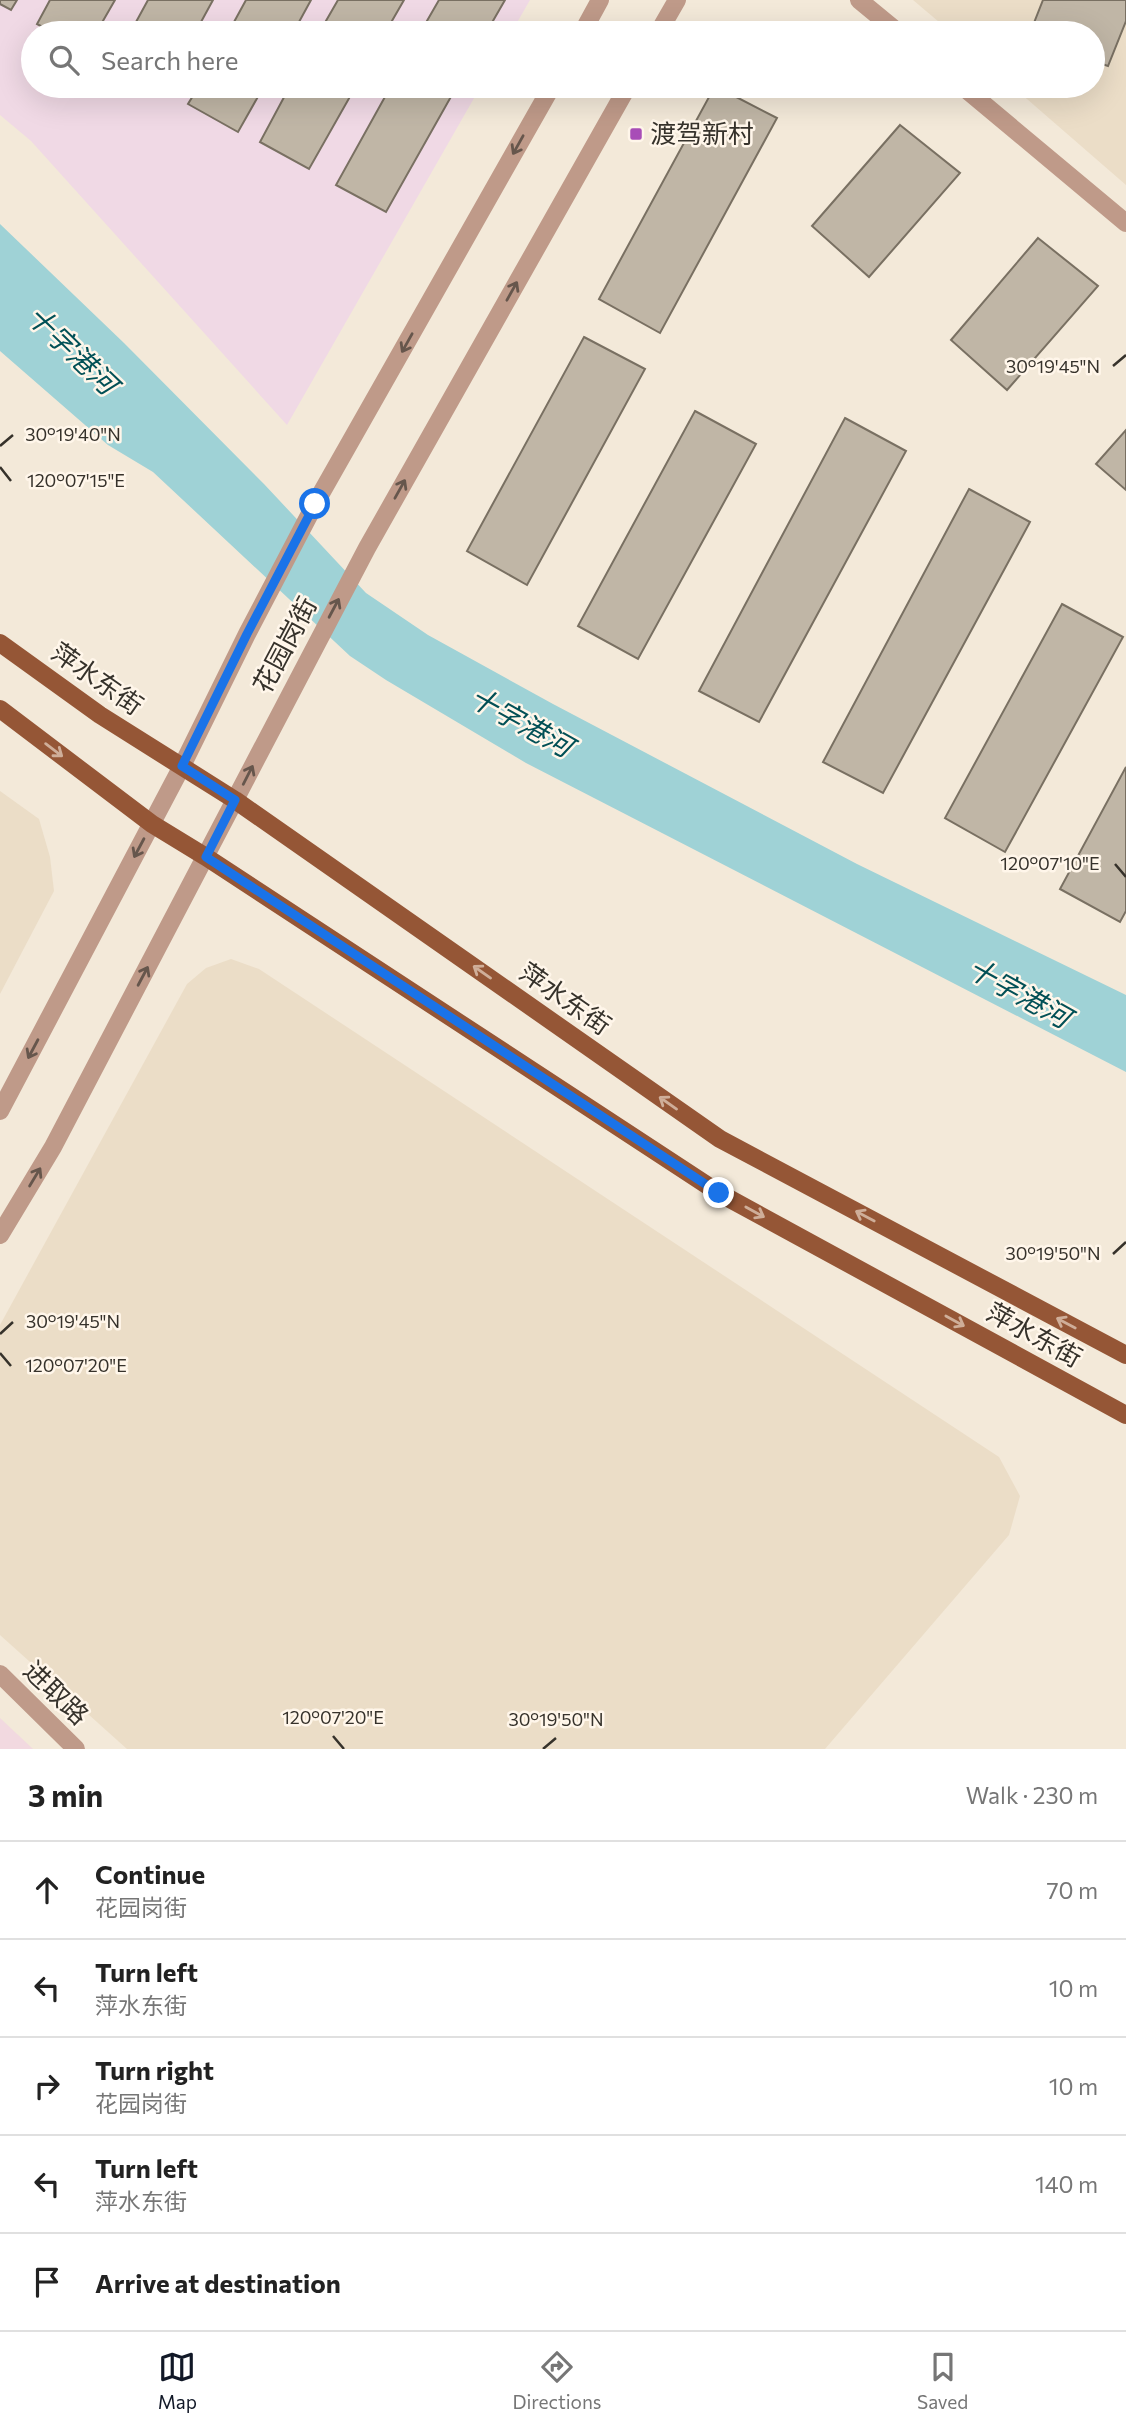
<!DOCTYPE html>
<html lang="en">
<head>
<meta charset="utf-8">
<style>
  body { margin:0; font-family:Commissioner,"Noto Sans SC",sans-serif; background:#f6f6f6; color:#222 }
  .stop { position:absolute; width:21px; height:21px; margin:-16px; border:5px solid #1a73e8; border-radius:50%; background:#fff }
  .stop.end { background:#1a73e8; border-color:#fff; box-shadow:0 2px 7px #0008 }
  .list { margin:0; padding:0; list-style:none }
  h2 { display:flex; justify-content:space-between; align-items:center; height:91px; margin:0; padding:0 28px; font-size:30px }
  h2 small { font-size:23px; font-weight:400; color:#767676 }
  .list li { display:grid; grid-template-columns:46px 1fr auto; gap:21px; align-items:center; box-sizing:border-box; height:98px; padding:0 28px; border-top:2px solid #e0e0e0 }
  .list b { display:block; font-size:26px; white-space:nowrap }
  .list p { margin:0; font-size:23px; white-space:nowrap; color:#767676 }
  .list em { font-size:23px; font-style:normal; color:#767676 }
  .icon { flex:none; width:38px; height:38px; fill:none; stroke:currentColor; stroke-width:2; stroke-linecap:round; stroke-linejoin:round }
  .map { position:relative; flex:none; width:1126px; height:1749px; overflow:hidden }
  .search { position:absolute; background:#fff; box-shadow:0 7px 28px #0002; left:21px; right:21px; top:21px; height:77px; display:flex; align-items:center; gap:18px; box-sizing:border-box; padding:0 24px; border-radius:38px; color:#767676; font-size:26px }
  .sheet { height:581px; background:#fff }
  nav { display:flex; justify-content:space-around; align-items:center; box-sizing:border-box; height:98px; border-top:2px solid #e0e0e0; background:#fff; font-size:19px; color:#767676 }
  nav a { display:grid; justify-items:center; gap:4px }
  nav .on { color:#111827 }
  .map>svg:first-child { display:block }
</style>
</head>
<body>
<div class="map">
<svg width="1126" height="1749" viewBox="0 0 1126 1749">
  <rect width="100%" height="100%" fill="#f3e9d9"/>
  <g fill="#ebddc7">
    <path d="M 913,0 L 1126,0 L 1126,185 L 1012,86 L 1093,86 L 1093,33 L 952,33 Z"/>
    <path d="M 0,791 L 39,819 L 50,857 L 54,891 L 0,994 Z"/>
    <path d="M 231,959 L 259,969 L 999,1457 L 1020,1496 L 1009,1535 L 825,1749 L 127,1749 L 0,1635 L 0,1325 L 187,984 L 206,968 Z"/>
  </g>
  <path fill="#f0d9e5" d="M 0,0 L 530,0 L 511,33 L 33,33 L 33,86 L 481,86 L 287,425 L 31,141 L 0,115 Z"/>
  <path fill="#f2d9e0" d="M 0,1718 L 33,1749 L 0,1749 Z"/>
  <path fill="#9fd2d6" d="M 0,224 L 124,343 L 264,484 L 366,593 L 428,635 L 553,704 L 857,864 L 1126,995 L 1126,1072 L 526,763 L 386,680 L 350,656 L 153,472 L 108,445 L 0,351 Z"/>
  <g fill="#c0b6a6" stroke="#797062" stroke-width="2">
    <path d="M 0,0 L 17,0 L 11,10 L 0,4 Z"/>
    <path d="M 50,0 L 115,0 L 96,33 L 54,33 L 37,24 Z"/>
    <path d="M 148,0 L 213,0 L 195,33 L 130,33 Z"/>
    <path d="M 246,0 L 311,0 L 293,33 L 228,33 Z"/>
    <path d="M 338,0 L 404,0 L 385,33 L 319,33 Z"/>
    <path d="M 439,0 L 505,0 L 486,33 L 420,33 Z"/>
    <path d="M 1043,0 L 1126,0 L 1126,21 L 1108,66 L 1093,61 L 1093,33 L 1030,33 Z"/>
    <path d="M 199,86 L 264,86 L 238,132 L 188,104 Z"/>
    <path d="M 290,86 L 356,86 L 309,169 L 260,142 Z"/>
    <path d="M 391,86 L 457,86 L 386,212 L 336,185 Z"/>
    <path d="M 715,86 L 777,118 L 660,333 L 599,299 Z"/>
    <path d="M 900,125 L 960,173 L 869,277 L 812,226 Z"/>
    <path d="M 1038,238 L 1098,286 L 1007,390 L 951,340 Z"/>
    <path d="M 584,337 L 645,369 L 527,585 L 467,551 Z"/>
    <path d="M 695,411 L 756,444 L 638,659 L 578,626 Z"/>
    <path d="M 845,418 L 906,451 L 759,722 L 699,691 Z"/>
    <path d="M 1126,430 L 1126,490 L 1096,464 Z"/>
    <path d="M 969,489 L 1030,522 L 883,793 L 823,762 Z"/>
    <path d="M 1062,604 L 1123,637 L 1005,852 L 945,818 Z"/>
    <path d="M 1126,767 L 1126,911 L 1120,922 L 1060,889 Z"/>
  </g>
  <g fill="none" stroke-linecap="round" stroke-linejoin="round">
    <g stroke="#bf9a89" stroke-width="18">
      <path d="M 859,0 L 899,33"/>
      <path d="M 582,33 L 600,0"/>
      <path d="M 658,33 L 677,0"/>
      <path d="M 962,86 L 1126,223"/>
      <path d="M 0,1111 L 182,766 L 247,634 L 315,504 L 552,86"/>
      <path d="M 0,1235 L 53,1147 L 367,548 L 628,86"/>
      <path d="M 0,1674 L 76,1749"/>
    </g>
    <g stroke="#955636" stroke-width="18">
      <path d="M 0,643 L 100,715 L 235,800 L 720,1139 L 1126,1355"/>
      <path d="M 0,709 L 152,824 L 206,857 L 719,1193 L 1126,1415"/>
    </g>
  </g>
  <defs><path id="oneway-shaft" d="M-6 0H5M1.5-3L5.5 0L1.5 3" fill="none" stroke-width="1.6" stroke-linecap="round" stroke-linejoin="round" transform="scale(1.75)"/></defs>
  <g stroke="#66564c">
    <use href="#oneway-shaft" transform="translate(518 145) rotate(119)"/>
    <use href="#oneway-shaft" transform="translate(512 291) rotate(-61)"/>
    <use href="#oneway-shaft" transform="translate(407 343) rotate(119)"/>
    <use href="#oneway-shaft" transform="translate(400 489) rotate(-61)"/>
    <use href="#oneway-shaft" transform="translate(334 608) rotate(-62)"/>
    <use href="#oneway-shaft" transform="translate(248 775) rotate(-63)"/>
    <use href="#oneway-shaft" transform="translate(139 848) rotate(118)"/>
    <use href="#oneway-shaft" transform="translate(143 976) rotate(-62)"/>
    <use href="#oneway-shaft" transform="translate(33 1049) rotate(118)"/>
    <use href="#oneway-shaft" transform="translate(35 1177) rotate(-59)"/>
  </g>
  <g stroke="#cfae99">
    <use href="#oneway-shaft" transform="translate(54 750) rotate(37)"/>
    <use href="#oneway-shaft" transform="translate(482 972) rotate(-145)"/>
    <use href="#oneway-shaft" transform="translate(668 1103) rotate(-145)"/>
    <use href="#oneway-shaft" transform="translate(755 1212) rotate(29)"/>
    <use href="#oneway-shaft" transform="translate(865 1216) rotate(-152)"/>
    <use href="#oneway-shaft" transform="translate(955 1321) rotate(29)"/>
    <use href="#oneway-shaft" transform="translate(1066 1323) rotate(-152)"/>
  </g>
  <g fill="none" stroke-linecap="round" stroke-linejoin="round">
    <path stroke="#1a73e8" stroke-width="9" d="M 315,504 L 247,634 L 182,766 L 235,800 L 206,857 L 719,1193"/>
  </g>
  <path fill="none" stroke="#36322b" stroke-width="2.5" d="M 1113,366 L 1126,355M 0,446 L 13,435M 0,467 L 11,481M 1115,864 L 1126,877M 1113,1254 L 1126,1242M 0,1334 L 13,1322M 0,1353 L 11,1366M 333,1736 L 344,1749M 543,1749 L 556,1738"/>
  <rect fill="#a84db7" stroke="#fff6ea" stroke-width="2.5" x="629" y="127" width="14" height="14" rx="3.5"/>
  <g text-anchor="middle" stroke-width="5" stroke-linejoin="round" paint-order="stroke">
    <g font-size="26" fill="#36322b" stroke="#fff6ea" text-anchor="start">
      <text x="650" y="143">渡驾新村</text>
    </g>
    <g font-size="26" fill="#36322b" stroke="#fff6ea">
      <text transform="translate(285 645) rotate(-62)" y="9">花园岗街</text>
      <text transform="translate(97 679) rotate(35)" y="9">萍水东街</text>
      <text transform="translate(565 999) rotate(35)" y="9">萍水东街</text>
      <text transform="translate(1034 1335) rotate(29)" y="9">萍水东街</text>
      <text transform="translate(56 1693) rotate(44)" y="9">进取路</text>
    </g>
    <g font-size="28" font-style="italic" fill="#025056" stroke="#fff6ea">
      <text transform="translate(72 350) rotate(44)" y="10">十字港河</text>
      <text transform="translate(521 722) rotate(29)" y="10">十字港河</text>
      <text transform="translate(1019 993) rotate(29)" y="10">十字港河</text>
    </g>
  </g>
  <g font-size="18" text-anchor="middle" fill="#36322b" stroke="#fff6ea" stroke-width="5" stroke-linejoin="round" paint-order="stroke">
    <text x="1053" y="373">30°19'45"N</text>
    <text x="73" y="441">30°19'40"N</text>
    <text x="76" y="487">120°07'15"E</text>
    <text x="1050" y="870">120°07'10"E</text>
    <text x="1053" y="1260">30°19'50"N</text>
    <text x="73" y="1328">30°19'45"N</text>
    <text x="76" y="1372">120°07'20"E</text>
    <text x="333" y="1724">120°07'20"E</text>
    <text x="556" y="1726">30°19'50"N</text>
  </g>
</svg>
<div class="stop" style="left:315px;top:504px"></div>
<div class="stop end" style="left:719px;top:1193px"></div>
<div class="search"><svg class="icon" aria-label="search" viewBox="0 0 24 24"><circle cx="10" cy="10" r="6"/><path d="M15 15l6 6"/></svg>Search here</div>
</div>
<section class="sheet">
<h2>3 min<small>Walk · 230 m</small></h2>
<ul class="list">
<li><svg class="icon" aria-label="ahead" viewBox="0 0 24 24"><path d="M12 20V5M6 11l6-6 6 6"/></svg><div><b>Continue</b><p>花园岗街</p></div><em>70 m</em></li>
<li><svg class="icon" aria-label="left" viewBox="0 0 24 24"><path d="M17 20v-9H6M10 6l-5 5 5 5"/></svg><div><b>Turn left</b><p>萍水东街</p></div><em>10 m</em></li>
<li><svg class="icon" aria-label="right" viewBox="0 0 24 24"><path d="M7 20v-9h11M14 6l5 5-5 5"/></svg><div><b>Turn right</b><p>花园岗街</p></div><em>10 m</em></li>
<li><svg class="icon" aria-label="left" viewBox="0 0 24 24"><path d="M17 20v-9H6M10 6l-5 5 5 5"/></svg><div><b>Turn left</b><p>萍水东街</p></div><em>140 m</em></li>
<li><svg class="icon" aria-label="arrive" viewBox="0 0 24 24"><path d="M6 21V4h12l-3 4 3 4H6"/></svg><div><b>Arrive at destination</b></div></li>
</ul>
</section>
<nav>
<a class="on"><svg class="icon" aria-label="map" viewBox="0 0 24 24"><path d="M3 6l6-2 6 2 6-2v14l-6 2-6-2-6 2zM9 4v14M15 6v14"/></svg>Map</a>
<a><svg class="icon" aria-label="directions" viewBox="0 0 24 24"><path d="M12 3l9 9-9 9-9-9zM9 14v-3h6M13 9l2 2-2 2"/></svg>Directions</a>
<a><svg class="icon" aria-label="saved" viewBox="0 0 24 24"><path d="M7 4h10v16l-5-4-5 4z"/></svg>Saved</a>
</nav>
</body>
</html>
